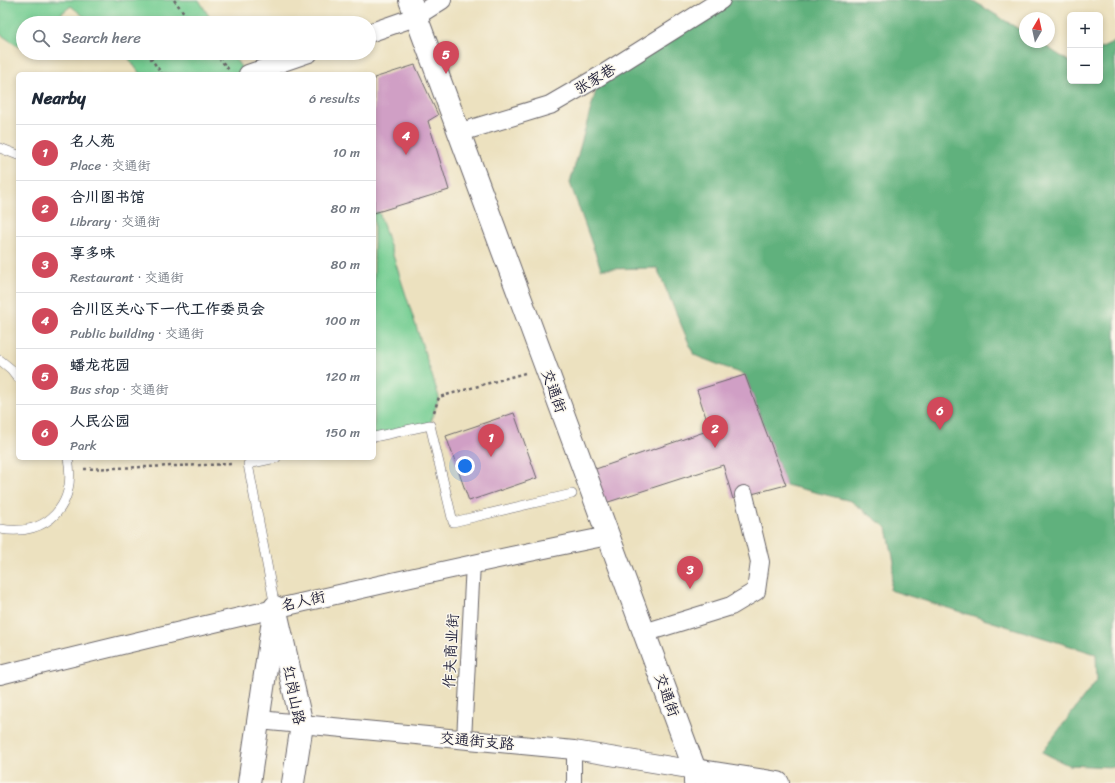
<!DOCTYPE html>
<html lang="en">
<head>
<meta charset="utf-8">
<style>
  body { margin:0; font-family:Sriracha,"LXGW WenKai TC",sans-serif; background:#f6f6f7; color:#1f2937 }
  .controls { position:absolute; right:12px; top:12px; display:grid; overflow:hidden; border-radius:6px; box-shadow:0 2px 6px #0003 }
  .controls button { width:36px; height:36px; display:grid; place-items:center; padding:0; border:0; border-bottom:1px solid #e0e1e3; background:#fff; color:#1f2937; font:20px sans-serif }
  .compass { position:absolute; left:1019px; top:12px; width:36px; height:36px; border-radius:50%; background:#fff; box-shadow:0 2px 6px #0003; rotate:9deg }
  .you { position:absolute; left:465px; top:466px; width:14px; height:14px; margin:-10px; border:3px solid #fff; border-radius:50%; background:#1a73e8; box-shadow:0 0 0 6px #1a73e833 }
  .badge { display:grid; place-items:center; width:26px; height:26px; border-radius:50%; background:#d1495b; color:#fff; font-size:13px; font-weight:700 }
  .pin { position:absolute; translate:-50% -33px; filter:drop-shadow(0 1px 2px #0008) }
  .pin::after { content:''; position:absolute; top:21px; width:14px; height:12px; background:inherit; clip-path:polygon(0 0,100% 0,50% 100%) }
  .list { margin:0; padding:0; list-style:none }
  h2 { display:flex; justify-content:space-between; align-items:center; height:52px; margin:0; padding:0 16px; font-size:17px }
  h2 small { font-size:13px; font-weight:400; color:#747a83 }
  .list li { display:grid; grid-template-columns:26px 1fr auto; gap:12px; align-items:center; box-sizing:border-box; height:56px; padding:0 16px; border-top:1px solid #e0e1e3 }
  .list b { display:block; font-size:15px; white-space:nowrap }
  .list p { margin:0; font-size:13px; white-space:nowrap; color:#747a83 }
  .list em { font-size:13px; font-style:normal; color:#747a83 }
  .icon { flex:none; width:22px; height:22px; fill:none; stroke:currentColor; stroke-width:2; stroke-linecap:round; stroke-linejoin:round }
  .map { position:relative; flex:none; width:1115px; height:783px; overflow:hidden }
  .search { position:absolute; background:#fff; box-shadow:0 2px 6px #0003; left:16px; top:16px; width:360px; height:44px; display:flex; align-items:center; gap:10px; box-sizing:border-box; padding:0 14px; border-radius:22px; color:#747a83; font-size:15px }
  .panel { position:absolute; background:#fff; box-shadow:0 2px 6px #0003; left:16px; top:72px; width:360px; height:388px; border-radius:6px }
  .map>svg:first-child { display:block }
</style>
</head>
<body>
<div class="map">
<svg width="1115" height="783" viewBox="0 0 1115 783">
  <rect width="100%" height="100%" fill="#fbf7ec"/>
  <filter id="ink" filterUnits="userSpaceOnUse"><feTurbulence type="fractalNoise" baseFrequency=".025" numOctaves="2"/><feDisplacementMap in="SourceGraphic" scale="8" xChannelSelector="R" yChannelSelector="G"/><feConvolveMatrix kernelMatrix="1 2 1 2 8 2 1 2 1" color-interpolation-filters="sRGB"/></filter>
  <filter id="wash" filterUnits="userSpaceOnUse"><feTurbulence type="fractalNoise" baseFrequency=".012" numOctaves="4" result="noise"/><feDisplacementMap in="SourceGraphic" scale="16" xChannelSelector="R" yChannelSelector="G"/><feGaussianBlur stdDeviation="0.9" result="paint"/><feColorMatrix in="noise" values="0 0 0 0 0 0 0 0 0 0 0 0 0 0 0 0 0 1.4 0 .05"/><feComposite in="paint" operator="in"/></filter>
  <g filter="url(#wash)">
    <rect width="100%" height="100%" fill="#ece1bf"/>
    <g fill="#76ce93" stroke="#4c7867">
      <path d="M 0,0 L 199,0 L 213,23 L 92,23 L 71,6 L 49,23 L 23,23 L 23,44 L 19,47 L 0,34 Z"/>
      <path d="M 125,53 L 231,53 L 246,74 L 140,74 Z"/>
      <path d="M 379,212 L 439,397 L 430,425 L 374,437 L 374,213 Z"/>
    </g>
    <path fill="#60b17d" stroke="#416a5c" d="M 721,0 L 972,0 L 1025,33 L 1025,42 L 1039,42 L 1070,62 L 1070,81 L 1100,81 L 1100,49 L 1115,42 L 1115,765 L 1112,767 L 1068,765 L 1042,752 L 1097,680 L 1096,654 L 890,590 L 894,562 L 887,528 L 851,501 L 786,485 L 745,375 L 694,355 L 657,268 L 601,269 L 570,183 L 600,76 Z"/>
    <g id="blocks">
      <g fill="#d09fc5">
        <path d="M 415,65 L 438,115 L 428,121 L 449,190 L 374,213 L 374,78 Z"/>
        <path d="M 745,375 L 786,485 L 733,499 L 723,465 L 596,506 L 584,473 L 710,430 L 697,390 Z"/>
        <path d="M 514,413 L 537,478 L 469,501 L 446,436 Z"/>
      </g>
    </g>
  </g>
  <g filter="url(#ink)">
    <use href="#blocks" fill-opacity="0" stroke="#696569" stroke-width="1"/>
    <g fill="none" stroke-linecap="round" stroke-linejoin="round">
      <g stroke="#696569" stroke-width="10">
        <g id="service">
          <path d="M 0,148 L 18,155"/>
          <path d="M 0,360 L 11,369 L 18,378"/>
          <path d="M 374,437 L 430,425 L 453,522 L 572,494"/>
          <path d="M 0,529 C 48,537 77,505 68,458"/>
          <path d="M 275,607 L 248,464 L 276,458"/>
        </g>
      </g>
      <g stroke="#696569" stroke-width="16">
        <g id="pedestrian">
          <path d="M 464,740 L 473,563"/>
          <path d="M 574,783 L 574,750"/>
        </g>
      </g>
      <g stroke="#696569" stroke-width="20">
        <g id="minor">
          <path d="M 369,33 L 415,17 L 442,0"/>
          <path d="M 248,74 L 309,53"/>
          <path d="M 458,133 L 550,105 L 600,76 L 721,0"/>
          <path d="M 644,633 L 731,606 L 756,591 L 760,562 L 744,495"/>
          <path d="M 0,675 C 202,625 404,577 608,536"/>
          <path d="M 259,720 L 574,750 L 695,770"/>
        </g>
      </g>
      <g stroke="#696569" stroke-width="24">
        <g id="tertiary">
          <path d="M 275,607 L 302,725 L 293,783"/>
          <path d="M 249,783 L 273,620"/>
        </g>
      </g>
      <g stroke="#696569" stroke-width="24">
        <g id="secondary">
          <path d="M 410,0 L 695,770 L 695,783"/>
          <path d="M 695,770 L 778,783"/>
        </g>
      </g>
      <g stroke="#696569" stroke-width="2.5" stroke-dasharray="3 3" stroke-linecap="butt">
        <path d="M 174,0 L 192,23"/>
        <path d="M 147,53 L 162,74"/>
        <path d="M 215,53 L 229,70"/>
        <path d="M 434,412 L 439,397 L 525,373"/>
        <path d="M 84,469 L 233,464"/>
      </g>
      <use href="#service" stroke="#fff" stroke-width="9"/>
      <use href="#pedestrian" stroke="#fff" stroke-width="14"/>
      <use href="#minor" stroke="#fff" stroke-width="18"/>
      <use href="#tertiary" stroke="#fff" stroke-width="22"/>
      <use href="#secondary" stroke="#fff" stroke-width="22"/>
    </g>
  </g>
  <g text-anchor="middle" stroke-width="3" stroke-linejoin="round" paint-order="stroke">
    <g font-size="15" fill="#22223b" stroke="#fbf7ec">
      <text transform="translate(595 79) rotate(-31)" y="5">张家巷</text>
      <text transform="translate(554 391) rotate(70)" y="5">交通街</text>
      <text transform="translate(303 601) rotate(-13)" y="5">名人街</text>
      <text transform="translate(451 651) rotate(-87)" y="5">作夫商业街</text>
      <text transform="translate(294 695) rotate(79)" y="5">红岗山路</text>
      <text transform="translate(667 695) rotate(70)" y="5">交通街</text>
      <text transform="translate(477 741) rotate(5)" y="5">交通街支路</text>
    </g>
  </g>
</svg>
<div class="controls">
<button>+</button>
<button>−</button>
</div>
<svg class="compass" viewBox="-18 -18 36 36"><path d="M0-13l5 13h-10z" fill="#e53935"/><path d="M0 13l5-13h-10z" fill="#747a83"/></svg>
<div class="you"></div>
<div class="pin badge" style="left:491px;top:457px">1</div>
<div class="pin badge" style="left:715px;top:448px">2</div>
<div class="pin badge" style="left:690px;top:589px">3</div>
<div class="pin badge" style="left:406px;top:155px">4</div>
<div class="pin badge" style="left:446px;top:74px">5</div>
<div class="pin badge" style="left:940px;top:430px">6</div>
<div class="search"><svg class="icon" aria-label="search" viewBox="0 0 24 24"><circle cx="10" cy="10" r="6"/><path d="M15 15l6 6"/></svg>Search here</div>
<section class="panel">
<h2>Nearby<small>6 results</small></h2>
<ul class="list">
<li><span class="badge">1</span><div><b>名人苑</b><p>Place · 交通街</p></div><em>10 m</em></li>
<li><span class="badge">2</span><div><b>合川图书馆</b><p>Library · 交通街</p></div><em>80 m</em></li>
<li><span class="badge">3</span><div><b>享多味</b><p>Restaurant · 交通街</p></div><em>80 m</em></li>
<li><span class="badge">4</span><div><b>合川区关心下一代工作委员会</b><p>Public building · 交通街</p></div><em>100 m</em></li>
<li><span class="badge">5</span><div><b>蟠龙花园</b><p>Bus stop · 交通街</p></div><em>120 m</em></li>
<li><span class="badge">6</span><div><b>人民公园</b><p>Park</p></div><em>150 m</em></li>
</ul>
</section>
</div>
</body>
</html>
